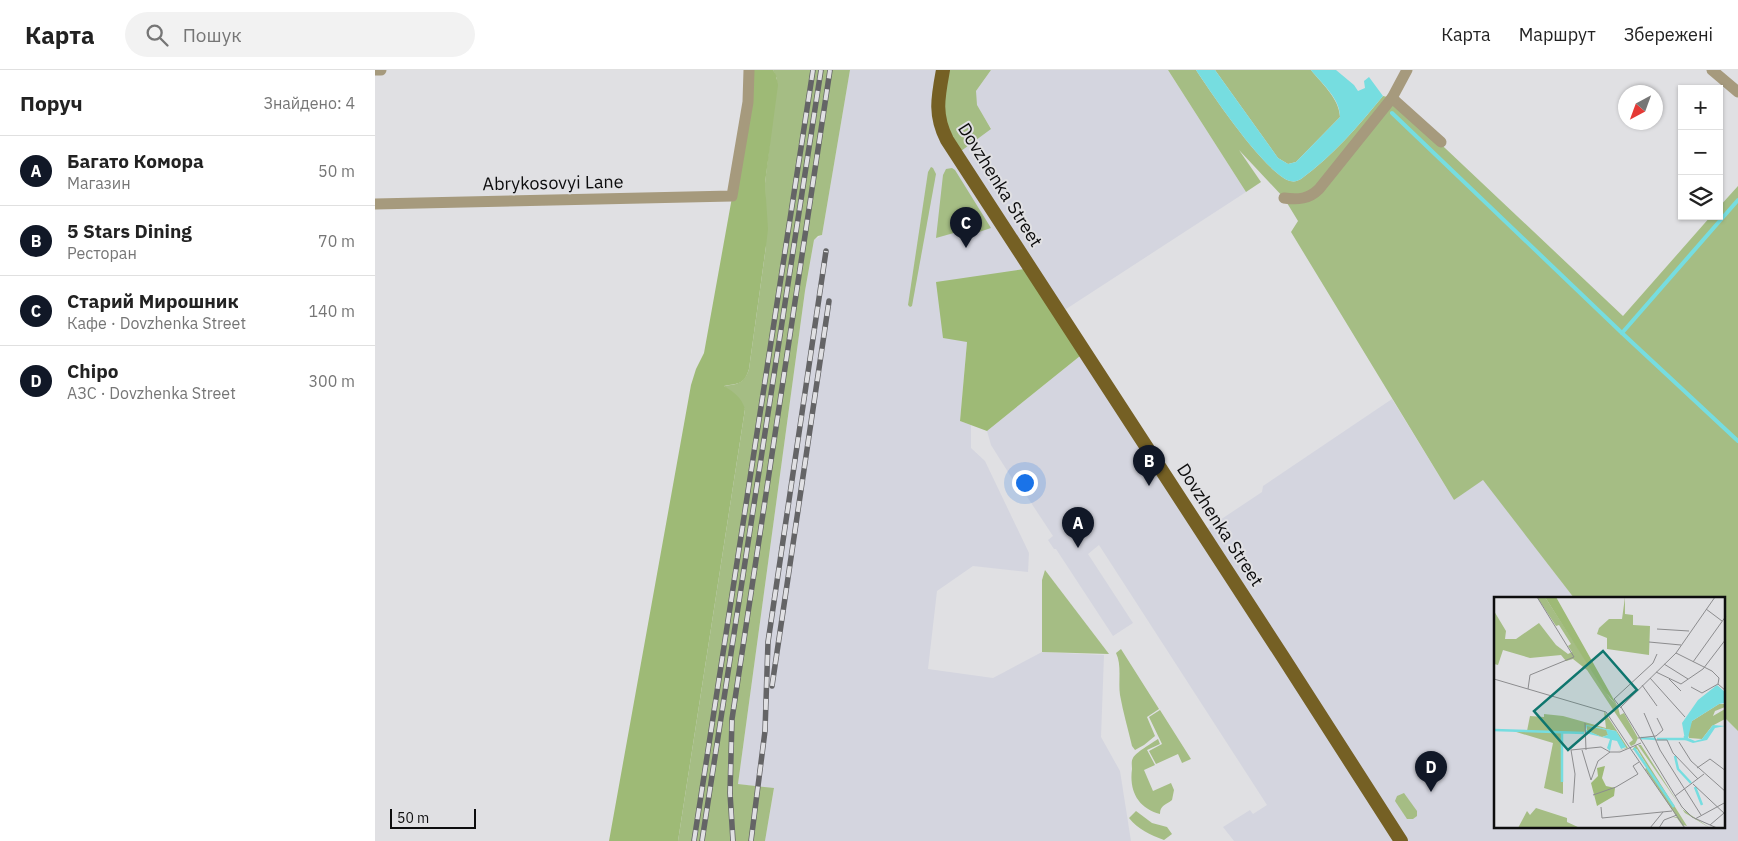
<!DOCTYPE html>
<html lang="uk">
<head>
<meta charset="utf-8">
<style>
  body { margin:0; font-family:"IBM Plex Sans",sans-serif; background:#f2f2f2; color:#222 }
  .controls { position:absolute; right:15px; top:15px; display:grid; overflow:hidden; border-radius:0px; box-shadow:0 1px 4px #0004 }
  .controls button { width:45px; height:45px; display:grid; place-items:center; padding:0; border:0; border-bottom:1px solid #e0e0e0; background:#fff; color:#222; font:25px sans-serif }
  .compass { position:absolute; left:1243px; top:15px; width:45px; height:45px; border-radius:50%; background:#fff; box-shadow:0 1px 4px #0004; rotate:221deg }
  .scale { position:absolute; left:15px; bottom:12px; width:86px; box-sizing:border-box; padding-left:5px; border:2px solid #0d0d0e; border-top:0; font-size:14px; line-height:18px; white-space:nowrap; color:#0d0d0e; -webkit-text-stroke:4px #e0e0e3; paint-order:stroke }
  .you { position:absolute; left:649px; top:412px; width:18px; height:18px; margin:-12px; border:4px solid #fff; border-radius:50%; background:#1a73e8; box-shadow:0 0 0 8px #1a73e833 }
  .badge { display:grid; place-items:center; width:32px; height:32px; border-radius:50%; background:#111827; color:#fff; font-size:16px; font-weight:700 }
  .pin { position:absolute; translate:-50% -41px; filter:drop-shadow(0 1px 2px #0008) }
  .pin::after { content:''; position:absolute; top:26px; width:18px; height:15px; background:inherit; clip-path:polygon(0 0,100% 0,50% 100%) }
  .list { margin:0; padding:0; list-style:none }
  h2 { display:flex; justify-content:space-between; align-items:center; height:65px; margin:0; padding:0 20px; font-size:21px }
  h2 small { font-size:16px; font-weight:400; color:#767676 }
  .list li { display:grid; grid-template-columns:32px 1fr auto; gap:15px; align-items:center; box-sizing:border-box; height:70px; padding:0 20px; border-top:1px solid #e0e0e0 }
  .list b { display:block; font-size:19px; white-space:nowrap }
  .list p { margin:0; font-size:16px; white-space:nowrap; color:#767676 }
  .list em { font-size:16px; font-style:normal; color:#767676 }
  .icon { flex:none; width:28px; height:28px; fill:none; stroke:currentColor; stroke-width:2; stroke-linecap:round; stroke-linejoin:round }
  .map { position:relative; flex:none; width:1363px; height:771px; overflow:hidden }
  header { display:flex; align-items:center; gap:30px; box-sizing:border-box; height:70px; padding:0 25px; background:#fff; border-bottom:1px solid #e0e0e0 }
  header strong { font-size:24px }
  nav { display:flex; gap:28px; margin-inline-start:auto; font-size:18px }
  .search { width:350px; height:45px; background:#f2f2f2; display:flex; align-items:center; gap:12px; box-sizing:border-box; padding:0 18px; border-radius:28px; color:#767676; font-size:19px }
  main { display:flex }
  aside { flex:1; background:#fff }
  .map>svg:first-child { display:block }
</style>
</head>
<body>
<header>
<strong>Карта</strong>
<div class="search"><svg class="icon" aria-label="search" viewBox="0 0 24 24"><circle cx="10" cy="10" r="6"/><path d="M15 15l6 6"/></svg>Пошук</div>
<nav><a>Карта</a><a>Маршрут</a><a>Збережені</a></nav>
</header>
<main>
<aside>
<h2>Поруч<small>Знайдено: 4</small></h2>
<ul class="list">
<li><span class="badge">A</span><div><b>Багато Комора</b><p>Магазин</p></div><em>50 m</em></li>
<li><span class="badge">B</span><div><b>5 Stars Dining</b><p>Ресторан</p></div><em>70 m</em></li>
<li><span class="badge">C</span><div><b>Старий Мирошник</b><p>Кафе · Dovzhenka Street</p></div><em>140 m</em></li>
<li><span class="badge">D</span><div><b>Chipo</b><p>АЗС · Dovzhenka Street</p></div><em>300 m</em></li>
</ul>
</aside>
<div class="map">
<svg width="1363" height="771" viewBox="0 0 1363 771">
  <rect width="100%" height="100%" fill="#e0e0e3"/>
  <g fill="#d4d5df">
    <path d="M 475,0 L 568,0 L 582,84 L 616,58 L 601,35 L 601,21 L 616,0 L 793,0 L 871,122 L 685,243 L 592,272 L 585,351 L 596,355 L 596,378 L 610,391 L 654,483 L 653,502 L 598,496 L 562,521 L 553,599 L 618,608 L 667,582 L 729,585 L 726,667 L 745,701 L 756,771 L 390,771 L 399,719 L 363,714 L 430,221 L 439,170 L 447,165 Z"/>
    <path d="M 710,282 L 827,462 L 887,422 L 888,416 L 1017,329 L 1079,430 L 1108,409 L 1199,528 L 1120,528 L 1120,757 L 1349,757 L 1349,647 L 1363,661 L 1363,771 L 859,771 L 848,757 L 875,740 L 878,744 L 892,735 L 724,475 L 713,484 L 758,553 L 738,566 L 681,479 L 679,479 L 673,470 L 678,466 L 641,410 L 638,410 L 616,375 L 612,361 Z"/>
  </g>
  <g fill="#a5bd84">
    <path d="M 398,0 L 475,0 L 447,165 L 443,166 L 439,170 L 430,221 L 363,714 L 399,718 L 390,771 L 303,771 L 370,339 L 349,316 C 363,314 369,314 374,299 L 391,176 L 390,113 L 402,9 Z"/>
    <path d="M 568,0 L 616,0 L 601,21 L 602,35 L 616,59 L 582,84 L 563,40 Z"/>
    <path d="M 793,0 L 821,0 C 837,24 890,103 915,111 C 920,112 922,111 926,109 C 958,86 983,56 1008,26 L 1017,28 L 1248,246 L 1336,146 L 1344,146 L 1344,137 L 1363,116 L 1363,661 L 1349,647 L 1349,528 L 1199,528 L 1108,410 L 1079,430 L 916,162 L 923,151 L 909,128 L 864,80 L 886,112 L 871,122 Z"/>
    <path d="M 840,0 L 936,0 C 947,14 964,28 965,47 L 921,92 L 913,94 L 903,88 Z"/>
    <path d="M 556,97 L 558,98 L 561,104 L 537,236 L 535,237 L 533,235 L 553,102 Z"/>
    <path d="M 577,98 L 580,100 L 616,158 L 604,162 L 600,157 L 561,168 L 568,105 L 571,99 Z"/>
    <path d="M 670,500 L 734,584 L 667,582 L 667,510 Z"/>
    <path d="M 746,579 L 784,639 L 772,647 L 780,666 L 769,675 L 760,680 L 757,676 C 753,659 748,642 745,625 C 743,612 747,595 741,583 Z"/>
    <path d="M 785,640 L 816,689 L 807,693 L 803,684 L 781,694 L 774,681 L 787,674 L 774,647 Z"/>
    <path d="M 783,669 L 785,674 L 772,680 L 780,695 L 769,700 L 778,721 L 796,713 L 799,720 L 797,730 C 791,735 785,735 785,744 C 763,738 754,721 757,699 C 757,696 756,691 758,688 C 760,683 777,673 783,669 Z"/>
    <path d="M 1029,723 L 1042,741 L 1042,746 L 1038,749 L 1032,749 L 1020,731 L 1022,726 Z"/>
    <path d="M 761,741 L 777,753 L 792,757 L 797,764 L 789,770 C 775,765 763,759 754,748 Z"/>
  </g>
  <g fill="#9eba76">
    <path d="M 374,0 L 398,0 L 401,5 L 403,15 L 390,113 L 393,159 L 391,176 L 374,299 C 369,315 364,313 349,316 C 360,323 366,327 370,339 L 303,771 L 234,771 L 316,315 L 321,299 L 329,283 L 372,44 Z"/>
    <path d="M 656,198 L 710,282 L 612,361 L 585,351 L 592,272 L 568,268 L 561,212 Z"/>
  </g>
  <path fill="#76dde0" d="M 821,0 L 840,0 L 903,88 L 913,94 L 921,92 L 965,47 C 965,28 947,14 936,0 L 961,0 L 979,15 L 983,21 L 990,18 L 989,11 L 994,7 L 1008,26 C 983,56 958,86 926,109 C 922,111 920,112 915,111 C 890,103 837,24 821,0 Z"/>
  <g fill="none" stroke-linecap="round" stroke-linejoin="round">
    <g stroke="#76dde0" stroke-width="4">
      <path d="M 1017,43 L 1247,263 L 1363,371"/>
      <path d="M 1247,263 L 1363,130"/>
    </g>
    <g stroke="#a69a7d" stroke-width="11">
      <path d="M 0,0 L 6,0"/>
      <path d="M 1337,0 L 1363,22"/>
      <path d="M 1017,28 L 1066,72"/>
      <path d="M 909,128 C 923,130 934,129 944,119 L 1017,28 L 1032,0"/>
      <path d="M 0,134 L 357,126 L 373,32 L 374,0"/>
    </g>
    <path stroke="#756024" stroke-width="14" d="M 568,0 C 563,27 559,45 572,70 L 908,587 L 1026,771"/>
    <g stroke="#646466" stroke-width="5.5">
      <g id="rail">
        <path d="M 397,616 L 454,231"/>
        <path d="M 319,771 L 438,0"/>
        <path d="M 327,771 L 446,0"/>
        <path d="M 358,771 L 355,723 L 357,649 L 455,0"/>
        <path d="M 376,771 L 390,661 L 393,572 L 451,181"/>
      </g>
    </g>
    <use href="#rail" stroke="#e0e0e3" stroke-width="4" stroke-dasharray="11" stroke-linecap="butt"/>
  </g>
  <g text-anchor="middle" stroke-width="4" stroke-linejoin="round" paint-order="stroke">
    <g font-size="18" fill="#0d0d0e" stroke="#e0e0e3">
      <text transform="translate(178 113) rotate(-1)" y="6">Abrykosovyi Lane</text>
      <text transform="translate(625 115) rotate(58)" y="6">Dovzhenka Street</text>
      <text transform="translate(845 455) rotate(57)" y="6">Dovzhenka Street</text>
    </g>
  </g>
  <g transform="translate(1119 527)">
    <rect width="231" height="231" fill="#e0e0e3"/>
    <path d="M 43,0 L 51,0 L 116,101 L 124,110 L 126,118 L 130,116 L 144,141 L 141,147 L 137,149 L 135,146 L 139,143 L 93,73 L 79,62 L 72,64 L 67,58 L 36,61 L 9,53 L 4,68 L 0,67 L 0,14 L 12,34 L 11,42 L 22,42 L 45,26 L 62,48 L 74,57 L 78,55 L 74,49 L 77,47 L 65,28 L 62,29 ZM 131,0 L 131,17 L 139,18 L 139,28 L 156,29 L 155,58 L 113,52 L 113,41 L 103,37 L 105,31 L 115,22 L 128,22 ZM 225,107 L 231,107 L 231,110 L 221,114 L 219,119 L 231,112 L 231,122 L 218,129 L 208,142 L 195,141 L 193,134 L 198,124 ZM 110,114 L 134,151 L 123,154 L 132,151 L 122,134 L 93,128 L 90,136 L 69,136 L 69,197 L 50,191 L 59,146 L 19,134 L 33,134 L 36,119 L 50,120 L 50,117 L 69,119 L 112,131 ZM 93,128 L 113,133 L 114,138 L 108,140 L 93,134 ZM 142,148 L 193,229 L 189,228 L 190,231 L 183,221 L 179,221 L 183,220 L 151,172 L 154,170 L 143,152 L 138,153 ZM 144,148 L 147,148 L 188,212 L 216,231 L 191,216 ZM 42,211 L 73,221 L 73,225 L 86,231 L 24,231 L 33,214 L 36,218 Z" fill="#a5bd84"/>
    <path d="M 51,0 L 62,0 L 124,110 L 109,92 ZM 111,169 L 108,181 L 112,189 L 121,191 L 120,199 L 103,209 L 97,186 L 104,179 L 103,171 Z" fill="#9eba76"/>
    <path d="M 223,88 L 231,95 L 231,106 L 225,107 L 198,124 L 194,141 L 201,144 L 208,142 L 219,128 L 231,129 L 221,131 L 213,143 L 199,146 L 191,143 L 188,126 L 204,103 ZM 92,128 L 122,134 L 132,150 L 127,152 L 123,144 L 118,143 L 116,154 L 113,151 L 116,142 L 91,136 ZM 93,129 L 112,133 L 114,138 L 108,140 L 92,133 Z" fill="#76dde0" fill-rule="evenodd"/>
    <path fill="none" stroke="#76dde0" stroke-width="2.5" d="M 0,133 L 90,136M 147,141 L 162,142M 163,142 L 191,142 L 191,139M 140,151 L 180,210M 181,159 L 184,172 L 197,186M 68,185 L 68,135M 201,190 L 208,208"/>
    <path fill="none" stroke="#8c8c8e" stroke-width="1" d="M 221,0 L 182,56 L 127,110 L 188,210 L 198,220 L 223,231M 212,12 L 228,24M 163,32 L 195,34M 155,45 L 187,48M 182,56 L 218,74 L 225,81 L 224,87 L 232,94M 199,65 L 232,19M 170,67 L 194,82M 162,75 L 187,87 L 209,72 L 232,42M 156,81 L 191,120M 0,82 L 112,115 L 136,151M 175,82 L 187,94M 148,88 L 163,109M 197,90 L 208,96 L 224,87M 34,92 L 36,78 L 80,60 L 43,0M 127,111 L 120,102 L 159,66 L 163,57M 150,116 L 166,153 L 207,218M 91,126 L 92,153M 162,139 L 169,133 L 163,121M 144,141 L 162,139M 162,143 L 173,143 L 179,156 L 204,182M 185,145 L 197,164 L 232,195M 136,151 L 191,231M 88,153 L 97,183 L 104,164 L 116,155M 203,171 L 216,162 L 232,174M 199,187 L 232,218M 99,198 L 122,190 L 144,177 L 139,169 L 145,165M 181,199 L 210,177M 79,206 L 81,177 L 77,153 L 107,150 L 116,155 L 126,155 L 147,146M 107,210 L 108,221 L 178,214M 201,222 L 232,205M 216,228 L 230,216M 156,231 L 169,215M 165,231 L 170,223 L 183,218"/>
    <path fill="#0f766e" fill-opacity="0.15" stroke="#0f766e" stroke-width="2.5" d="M 109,54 L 143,93 L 74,153 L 40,114 Z"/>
    <rect width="231" height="231" fill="none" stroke="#0d0d0e" stroke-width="2.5"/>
  </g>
</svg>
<div class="controls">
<button>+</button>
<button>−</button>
<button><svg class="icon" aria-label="layers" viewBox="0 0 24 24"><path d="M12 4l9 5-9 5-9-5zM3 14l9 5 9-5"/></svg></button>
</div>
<svg class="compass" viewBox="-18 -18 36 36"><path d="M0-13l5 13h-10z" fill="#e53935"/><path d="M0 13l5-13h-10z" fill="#767676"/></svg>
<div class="scale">50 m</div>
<div class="you"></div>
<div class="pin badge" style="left:703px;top:478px">A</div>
<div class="pin badge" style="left:774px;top:416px">B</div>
<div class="pin badge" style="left:591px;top:178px">C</div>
<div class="pin badge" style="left:1056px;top:722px">D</div>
</div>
</main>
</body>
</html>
